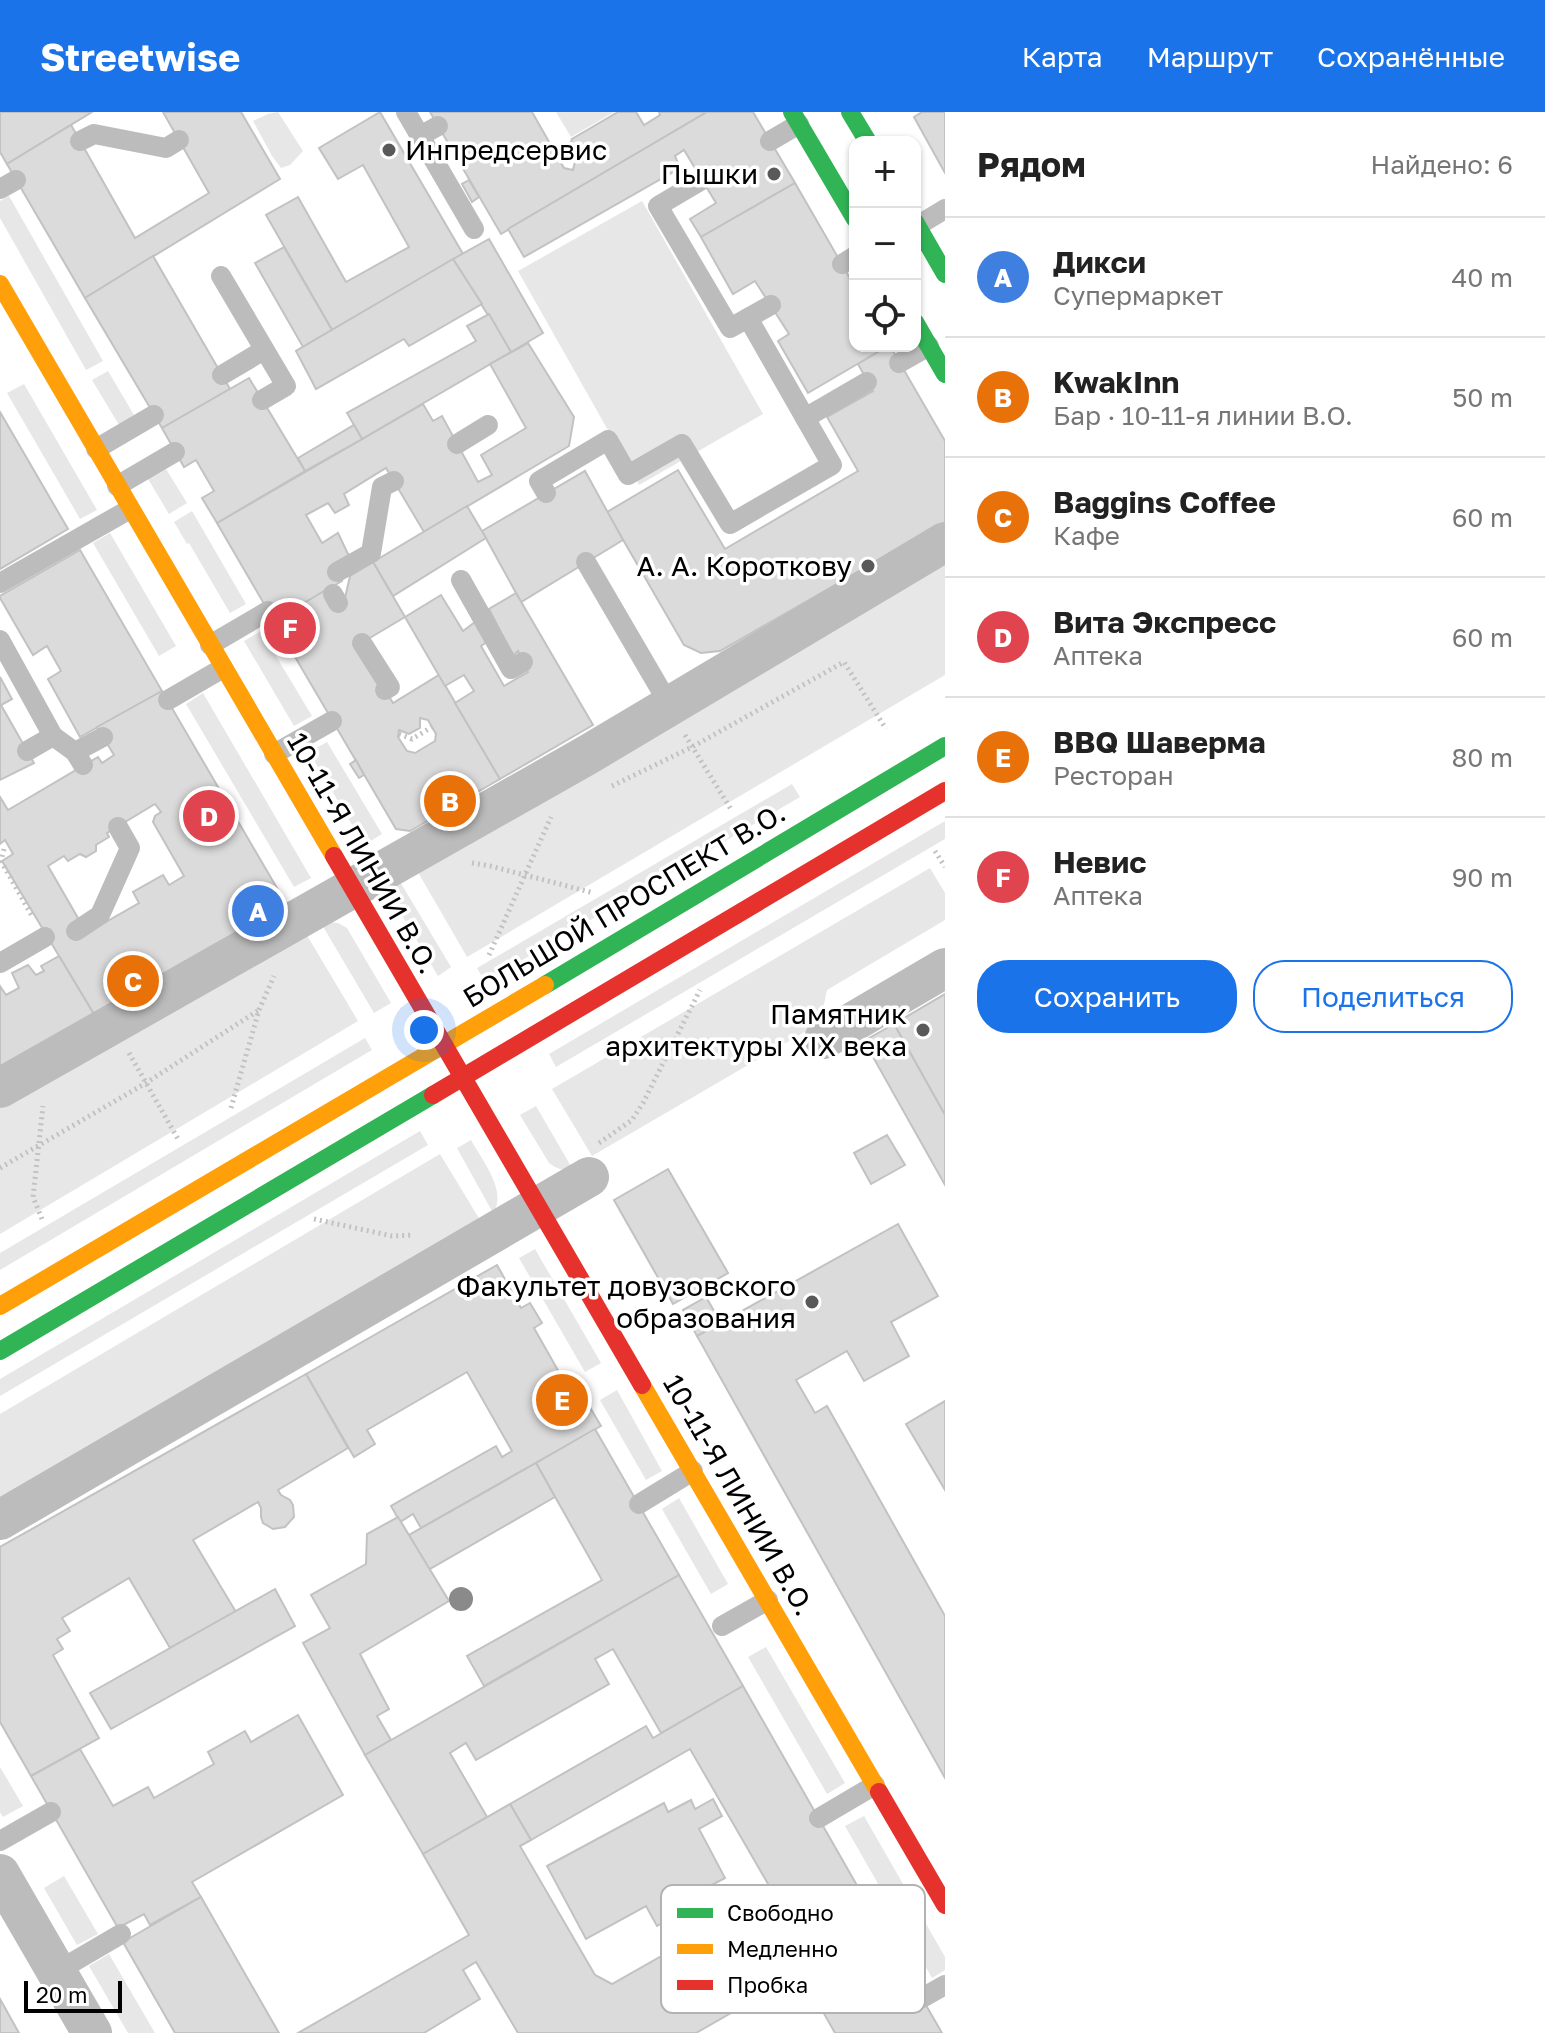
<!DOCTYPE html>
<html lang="ru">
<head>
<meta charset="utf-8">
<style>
  body { margin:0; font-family:"Golos Text",sans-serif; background:#f2f2f2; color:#222 }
  .controls { position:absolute; right:24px; top:24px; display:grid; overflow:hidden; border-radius:16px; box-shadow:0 2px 6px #0004 }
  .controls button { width:72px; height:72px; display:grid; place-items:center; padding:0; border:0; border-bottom:2px solid #e0e0e0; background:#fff; color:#222; font:40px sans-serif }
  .scale { position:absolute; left:24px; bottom:20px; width:98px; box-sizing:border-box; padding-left:8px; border:4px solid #000; border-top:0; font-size:22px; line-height:28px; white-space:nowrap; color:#000; -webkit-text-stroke:6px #fff; paint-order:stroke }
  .you { position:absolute; left:424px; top:918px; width:28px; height:28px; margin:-20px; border:6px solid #fff; border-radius:50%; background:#1a73e8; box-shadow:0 0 0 12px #1a73e833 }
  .badge { display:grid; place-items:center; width:52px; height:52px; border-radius:50%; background:#1a73e8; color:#fff; font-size:26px; font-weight:700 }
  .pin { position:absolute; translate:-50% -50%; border:4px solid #fff; box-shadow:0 2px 8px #0006 }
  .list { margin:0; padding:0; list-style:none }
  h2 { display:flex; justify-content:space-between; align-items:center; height:104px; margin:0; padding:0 32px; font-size:34px }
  h2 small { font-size:26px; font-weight:400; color:#767676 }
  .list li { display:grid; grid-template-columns:52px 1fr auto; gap:24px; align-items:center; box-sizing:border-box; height:120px; padding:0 32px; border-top:2px solid #e0e0e0 }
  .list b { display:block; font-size:30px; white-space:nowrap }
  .list p { margin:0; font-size:26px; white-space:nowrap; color:#767676 }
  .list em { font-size:26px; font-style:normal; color:#767676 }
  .actions { display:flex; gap:16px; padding:24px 32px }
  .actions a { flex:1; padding:18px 0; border:2px solid #1a73e8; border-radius:32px; text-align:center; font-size:28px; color:#1a73e8 }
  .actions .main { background:#1a73e8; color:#fff }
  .icon { flex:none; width:44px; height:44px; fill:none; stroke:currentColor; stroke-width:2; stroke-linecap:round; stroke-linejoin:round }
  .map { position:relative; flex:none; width:945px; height:1921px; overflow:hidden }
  header { display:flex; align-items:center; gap:48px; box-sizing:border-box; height:112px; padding:0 40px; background:#1a73e8; color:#fff }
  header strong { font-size:38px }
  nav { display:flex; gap:44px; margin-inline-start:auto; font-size:28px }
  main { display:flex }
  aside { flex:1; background:#fff }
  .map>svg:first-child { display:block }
</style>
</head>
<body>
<header>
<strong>Streetwise</strong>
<nav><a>Карта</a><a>Маршрут</a><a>Сохранённые</a></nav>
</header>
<main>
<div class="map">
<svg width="945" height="1921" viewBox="0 0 945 1921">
  <rect width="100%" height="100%" fill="#fff"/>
  <g fill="#e7e7e7">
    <path d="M 278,0 L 303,39 L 290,53 L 281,56 L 272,44 L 253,9 L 268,2 Z"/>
    <path d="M 556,0 L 614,0 L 571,25 Z"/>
    <path d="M 9,84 L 103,249 L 86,258 L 0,106 L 0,89 Z"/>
    <path d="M 642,89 L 763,302 L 639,373 L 518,159 Z"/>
    <path d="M 108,259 L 134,303 L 119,313 L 92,268 Z"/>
    <path d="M 24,272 L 97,398 L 80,407 L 7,281 Z"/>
    <path d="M 166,357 L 187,391 L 169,402 L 148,367 Z"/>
    <path d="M 192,399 L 246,492 L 230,501 L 189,431 L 187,432 L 174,410 Z"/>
    <path d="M 110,421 L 176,534 L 159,544 L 93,431 Z"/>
    <path d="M 945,451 L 945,563 L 467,845 L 415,755 Z"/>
    <path d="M 261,519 L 312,604 L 294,614 L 244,529 Z"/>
    <path d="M 203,581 L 311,766 L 294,775 L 186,592 Z"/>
    <path d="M 327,630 L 382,722 L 364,733 L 309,640 Z"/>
    <path d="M 792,672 L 800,685 L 485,870 L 477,856 Z"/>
    <path d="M 945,709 L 945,727 L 556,955 L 549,942 Z"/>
    <path d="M 930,756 L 945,781 L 945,808 L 827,878 L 820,911 L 592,1044 L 552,977 Z"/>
    <path d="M 396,763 L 451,855 L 438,864 L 391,785 L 390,776 Z"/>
    <path d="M 329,810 L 338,811 L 347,816 L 391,891 L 374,901 L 321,811 Z"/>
    <path d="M 305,820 L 358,909 L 0,1122 L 0,993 Z"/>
    <path d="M 365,926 L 372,938 L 0,1158 L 0,1141 Z"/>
    <path d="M 536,994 L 572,1056 C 562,1059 557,1057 549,1051 L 520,1003 Z"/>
    <path d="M 420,1019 L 428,1033 L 0,1284 L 0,1267 Z"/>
    <path d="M 471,1028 C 482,1048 508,1080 493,1101 L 457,1036 Z"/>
    <path d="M 440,1042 L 480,1108 L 0,1392 L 0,1302 Z"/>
    <path d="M 535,1137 L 601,1251 L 585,1260 L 519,1146 Z"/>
    <path d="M 617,1278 L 662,1359 L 646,1368 L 600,1288 Z"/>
    <path d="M 679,1386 L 728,1472 L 711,1482 L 662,1397 Z"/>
    <path d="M 766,1535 L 845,1671 L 827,1682 L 748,1545 Z"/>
    <path d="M 0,1655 L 23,1694 L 3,1705 L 0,1700 Z"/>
    <path d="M 864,1704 L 945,1845 L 945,1858 L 932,1866 L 845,1714 Z"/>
    <path d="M 64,1764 L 98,1822 L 77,1833 L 44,1776 Z"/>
    <path d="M 109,1842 L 155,1921 L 128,1921 L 89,1854 Z"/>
  </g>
  <g fill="#dbdbdb" stroke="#c2c2c2" stroke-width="2" fill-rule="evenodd">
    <path d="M 0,0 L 92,0 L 7,52 L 0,40 Z"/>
    <path d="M 163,0 L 241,0 L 280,67 L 85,186 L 7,52 L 71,13 L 135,126 L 209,81 Z"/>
    <path d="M 380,0 L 463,142 L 332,218 L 266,103 L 298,85 L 346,170 L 409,135 L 363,53 L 338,67 L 319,36 Z"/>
    <path d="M 430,0 L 532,0 L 564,56 L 573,58 L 575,50 L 568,38 L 572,27 L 618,0 L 636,0 L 644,13 L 660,3 L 659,0 L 707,0 L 501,122 Z"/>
    <path d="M 707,0 L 753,0 L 795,71 L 701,125 L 690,107 L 716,91 L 684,38 L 675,44 L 680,56 L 524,145 L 508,117 Z"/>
    <path d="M 922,0 L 945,0 L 945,61 L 914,5 Z"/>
    <path d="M 469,68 L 479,85 L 472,90 L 462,72 Z"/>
    <path d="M 795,71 L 855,175 L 855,234 L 888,234 L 808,281 L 778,229 L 789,222 L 755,169 L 733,182 L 701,125 Z"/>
    <path d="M 489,127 L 543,221 L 511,240 L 453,147 Z"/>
    <path d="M 284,135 L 332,218 L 303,235 L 255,151 Z"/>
    <path d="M 153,144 L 230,277 L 162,316 L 85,186 Z"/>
    <path d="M 453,147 L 482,192 L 409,234 L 404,227 L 316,277 L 296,239 Z"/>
    <path d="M 489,202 L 511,240 L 362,327 L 347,301 L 476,229 L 467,214 Z"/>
    <path d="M 528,231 L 574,305 L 569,334 L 424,420 L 386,356 L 344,382 L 349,393 L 335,401 L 328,391 L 306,403 L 322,431 L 338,421 L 349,444 L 333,453 L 342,469 L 274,509 L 217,411 L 423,292 L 433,309 L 442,304 L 478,370 L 492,363 L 481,343 L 526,316 L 490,252 Z"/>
    <path d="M 888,234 L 890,234 L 945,329 L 945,410 L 720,539 L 701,541 L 684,533 L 607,400 L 678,358 L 725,437 L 858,359 L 827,305 L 873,279 L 858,252 Z"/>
    <path d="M 249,266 L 305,359 L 217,411 L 202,386 L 214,379 L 196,348 L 184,355 L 162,316 Z"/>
    <path d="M 0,300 L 68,417 L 0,457 Z"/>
    <path d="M 354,313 L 362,327 L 305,359 L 298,346 Z"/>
    <path d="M 585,359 L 623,428 L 521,490 L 482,419 Z"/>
    <path d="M 467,394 L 486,426 L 393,484 L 373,450 Z"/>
    <path d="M 80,438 L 162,579 L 80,625 L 48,567 L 61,559 L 47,534 L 33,543 L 0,486 L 0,484 Z"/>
    <path d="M 373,450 L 405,505 L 358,533 L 393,591 L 439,563 L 500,667 L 410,719 L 396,717 L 274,509 L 324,479 L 345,486 L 350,464 ZM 420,606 L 428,608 L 436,622 L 435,629 L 415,641 L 407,639 L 398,625 L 399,618 L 409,622 L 420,616 Z"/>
    <path d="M 516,481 L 593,613 L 500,667 L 455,591 L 474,579 L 464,563 L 445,574 L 405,505 L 441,483 L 463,519 L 475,510 L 487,530 L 481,534 L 504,574 L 528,560 L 518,539 L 513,544 L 489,497 Z"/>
    <path d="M 0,565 L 12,587 L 1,593 L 34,651 L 0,668 Z"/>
    <path d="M 162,579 L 288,795 L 95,904 L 2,749 L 13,742 L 5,728 L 0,732 L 0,685 L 8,698 L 98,645 L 102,651 L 114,643 L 97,615 ZM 155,692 L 161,700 L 155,704 L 153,710 L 184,764 L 169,773 L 163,763 L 133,780 L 139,791 L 104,811 L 78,806 L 48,754 L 64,744 L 68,749 L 80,742 L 86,745 L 96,739 L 96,733 L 109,725 L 107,721 Z"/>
    <path d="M 356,648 L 364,663 L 359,666 L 350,652 Z"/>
    <path d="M 59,844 L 95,904 L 0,961 L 0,874 L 6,883 L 19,876 L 12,861 L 28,853 L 36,863 L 44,859 L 41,854 Z"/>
    <path d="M 945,882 L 945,1003 L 894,912 Z"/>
    <path d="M 894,912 L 945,1003 L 945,1073 L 864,929 Z"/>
    <path d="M 887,1023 L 905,1053 L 871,1072 L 854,1041 Z"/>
    <path d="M 668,1057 L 728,1161 L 673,1192 L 614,1088 Z"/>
    <path d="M 898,1112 L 938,1184 L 891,1210 L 909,1244 L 864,1269 L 847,1239 L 796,1268 L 815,1301 L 827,1294 L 945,1504 L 945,1666 L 697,1224 Z"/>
    <path d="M 497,1153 L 521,1196 L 530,1191 L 542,1211 L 534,1216 L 581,1299 L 589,1294 L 601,1314 L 421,1416 L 413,1402 L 400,1410 L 391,1394 L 496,1334 L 502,1345 L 512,1339 L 467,1260 L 367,1318 L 375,1332 L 354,1345 L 306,1262 Z"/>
    <path d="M 706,1185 L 721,1211 L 697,1224 L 683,1198 Z"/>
    <path d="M 306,1262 L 348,1336 L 278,1378 L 281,1383 L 290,1388 L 293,1393 L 294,1405 L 285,1415 L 273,1417 L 263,1411 L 261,1405 L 261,1396 L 258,1390 L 193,1428 L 236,1500 L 170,1536 L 129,1466 L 62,1506 L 70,1519 L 57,1527 L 63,1537 L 53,1543 L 99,1626 L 31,1664 L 0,1610 L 0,1435 Z"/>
    <path d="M 945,1289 L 945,1378 L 906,1312 Z"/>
    <path d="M 595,1317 L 679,1463 L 484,1574 L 467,1544 L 602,1468 L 536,1351 Z"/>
    <path d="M 536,1351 L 555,1385 L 428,1458 L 409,1423 Z"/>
    <path d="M 398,1405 L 449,1489 L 360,1542 L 389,1597 L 377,1604 L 391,1628 L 365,1643 L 303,1531 L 330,1516 L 311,1483 L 366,1452 L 367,1422 Z"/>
    <path d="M 679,1463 L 743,1574 L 661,1621 L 613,1537 L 595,1547 L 609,1572 L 476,1648 L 466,1631 L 450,1641 L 487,1705 L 423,1742 L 365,1643 Z"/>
    <path d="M 275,1477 L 295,1514 L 111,1617 L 90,1581 Z"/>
    <path d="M 743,1574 L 859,1777 L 793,1815 L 690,1637 L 531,1728 L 510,1692 L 646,1614 L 653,1626 Z"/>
    <path d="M 298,1603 L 343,1683 L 192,1770 L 201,1785 L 150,1813 L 144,1802 L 118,1816 L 31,1664 L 80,1637 L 113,1694 L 148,1675 L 154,1686 L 214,1652 L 208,1640 L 245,1619 L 251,1630 Z"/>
    <path d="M 713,1687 L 722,1704 L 699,1717 L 725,1766 L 687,1786 L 692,1795 L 657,1814 L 646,1794 L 586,1827 L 547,1754 L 664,1691 L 668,1700 L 691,1688 L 695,1697 Z"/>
    <path d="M 510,1692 L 531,1728 L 520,1734 L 595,1863 L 612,1872 L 730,1805 L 751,1843 L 781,1826 L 801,1861 L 696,1921 L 518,1921 L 476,1850 L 463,1858 L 480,1887 L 424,1921 L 298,1921 L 469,1823 L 423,1742 Z"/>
    <path d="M 859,1777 L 942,1921 L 835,1921 L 801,1861 L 815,1854 L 793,1815 Z"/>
    <path d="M 201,1785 L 279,1921 L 175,1921 L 123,1830 Z"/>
    <path d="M 0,1887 L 19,1921 L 0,1921 Z"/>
  </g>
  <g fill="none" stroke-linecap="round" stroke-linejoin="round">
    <g stroke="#c2c2c2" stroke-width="5" stroke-dasharray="2 4" stroke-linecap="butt">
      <path d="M 399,622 L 412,627 L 432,615"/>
      <path d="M 685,623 L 732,699"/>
      <path d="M 612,674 L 692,635 L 844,550 L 886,617"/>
      <path d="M 4,737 L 1,749 L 32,804"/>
      <path d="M 935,739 L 945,755"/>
      <path d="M 472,751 L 490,754 L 594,781"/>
      <path d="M 489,843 L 551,705"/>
      <path d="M 129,941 L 178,1027"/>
      <path d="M 231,996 L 259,898 L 274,864"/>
      <path d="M 599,1031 L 632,1008 L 643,991 L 700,878"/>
      <path d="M 0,1056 L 146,971 L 259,898"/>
      <path d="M 42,1107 L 33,1085 L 43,994"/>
      <path d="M 314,1107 L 392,1124 L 414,1123"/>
    </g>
    <g stroke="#bcbcbc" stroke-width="20">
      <path d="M 406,0 L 474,117"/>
      <path d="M 420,24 L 438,14"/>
      <path d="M 80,29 L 94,22 L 166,36 L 179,28"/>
      <path d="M 770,29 L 799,12"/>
      <path d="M 0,77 L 16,68"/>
      <path d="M 917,114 L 945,97"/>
      <path d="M 842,152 L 855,144"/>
      <path d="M 221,164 L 286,274 L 262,288"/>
      <path d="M 748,206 L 771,193"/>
      <path d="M 899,251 L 929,234"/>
      <path d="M 222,263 L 264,238"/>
      <path d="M 805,306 L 867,270"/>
      <path d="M 457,332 L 488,313"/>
      <path d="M 96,337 L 154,303"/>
      <path d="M 117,374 L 175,340"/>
      <path d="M 546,381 L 539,369 L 608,328 L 628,363 L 682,332 L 730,412 L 832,353 L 748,206 L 730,216 L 658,94 L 702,68"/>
      <path d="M 586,450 L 670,594"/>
      <path d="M 337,460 L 371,441 L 382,375 L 394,369"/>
      <path d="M 461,468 L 511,557 L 523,550"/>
      <path d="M 0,471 L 130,397"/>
      <path d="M 333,482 L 338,491"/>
      <path d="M 0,528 L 53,624 L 75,640 L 83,653"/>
      <path d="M 362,531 L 390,575 L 385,578"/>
      <path d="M 210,533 L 268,499"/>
      <path d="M 168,588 L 223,556"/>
      <path d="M 27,639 L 53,624"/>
      <path d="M 75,640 L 103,625"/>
      <path d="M 274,642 L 332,609"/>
      <path d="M 76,819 L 100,803 L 130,736 L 118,715"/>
      <path d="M 0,851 L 45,825"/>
      <path d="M 639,1392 L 693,1359"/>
      <path d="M 722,1514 L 768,1488"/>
      <path d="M 819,1706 L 875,1673"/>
      <path d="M 0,1729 L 51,1700"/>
      <path d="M 56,1860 L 121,1822"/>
      <path d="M 922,1886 L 945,1873"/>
    </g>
    <g stroke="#bcbcbc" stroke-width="40">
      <path d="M 824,927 L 945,856"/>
      <path d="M 0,976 L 589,642 L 945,430"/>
      <path d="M 0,1408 L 589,1065"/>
      <path d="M 0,1762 L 92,1921"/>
    </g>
    <g stroke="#30b455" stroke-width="18">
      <path d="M 792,0 L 855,107"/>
      <path d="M 850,0 L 868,30"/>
      <path d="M 915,110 L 945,162"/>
      <path d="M 915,210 L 945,262"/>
      <path d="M 545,873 L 945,634"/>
      <path d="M 0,1239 L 433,983"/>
    </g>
    <g stroke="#ff9f0a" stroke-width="18">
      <path d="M 0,172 L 334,744"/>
      <path d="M 0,1194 L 545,873"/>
      <path d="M 642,1273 L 879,1680"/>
    </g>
    <g stroke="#e5322d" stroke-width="18">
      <path d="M 334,744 L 642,1273"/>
      <path d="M 433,983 L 945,679"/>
      <path d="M 879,1680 L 945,1793"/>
    </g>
  </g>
  <circle fill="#8a8a8a" cx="461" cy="1487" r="12"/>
  <g fill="#595959" stroke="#fff" stroke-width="3">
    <circle cx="389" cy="38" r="8"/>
    <circle cx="774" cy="62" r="8"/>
    <circle cx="868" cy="454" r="8"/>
    <circle cx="923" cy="918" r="8"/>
    <circle cx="812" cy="1190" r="8"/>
  </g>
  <g text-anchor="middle" stroke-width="7" stroke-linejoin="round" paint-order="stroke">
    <g font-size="28" fill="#000" stroke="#fff" text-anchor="end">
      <text x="405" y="48" text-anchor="start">Инпредсервис</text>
      <text x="758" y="72">Пышки</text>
      <text x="852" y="464">А. А. Короткову</text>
      <text x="907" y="912">Памятник<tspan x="907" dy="32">архитектуры XIX века</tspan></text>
      <text x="796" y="1184">Факультет довузовского<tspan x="796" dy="32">образования</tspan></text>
    </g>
    <g font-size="28" fill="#000" stroke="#fff">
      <text transform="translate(363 741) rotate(60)" y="10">10-11-Я ЛИНИИ В.О.</text>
      <text transform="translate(624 793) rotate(-31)" y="10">БОЛЬШОЙ ПРОСПЕКТ В.О.</text>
      <text transform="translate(739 1383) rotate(60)" y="10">10-11-Я ЛИНИИ В.О.</text>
    </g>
  </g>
  <rect x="661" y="1773" width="264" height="128" rx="12" fill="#fff" stroke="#b2b2b2" stroke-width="2"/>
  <rect x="677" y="1796" width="36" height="10" fill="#30b455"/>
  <rect x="677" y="1832" width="36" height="10" fill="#ff9f0a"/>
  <rect x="677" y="1868" width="36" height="10" fill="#e5322d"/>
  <g font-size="22" fill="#000">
    <text x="727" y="1809">Свободно</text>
    <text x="727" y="1845">Медленно</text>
    <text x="727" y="1881">Пробка</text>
  </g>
</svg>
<div class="controls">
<button>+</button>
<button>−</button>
<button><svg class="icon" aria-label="locate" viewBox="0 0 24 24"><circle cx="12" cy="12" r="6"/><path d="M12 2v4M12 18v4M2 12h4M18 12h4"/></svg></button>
</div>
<div class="scale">20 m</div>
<div class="you"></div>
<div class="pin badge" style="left:258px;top:799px;background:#3f7fe0">A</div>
<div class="pin badge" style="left:450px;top:689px;background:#e8710a">B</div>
<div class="pin badge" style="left:133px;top:869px;background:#e8710a">C</div>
<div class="pin badge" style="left:209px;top:704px;background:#e0444e">D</div>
<div class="pin badge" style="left:562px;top:1288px;background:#e8710a">E</div>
<div class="pin badge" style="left:290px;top:516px;background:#e0444e">F</div>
</div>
<aside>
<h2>Рядом<small>Найдено: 6</small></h2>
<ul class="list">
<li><span class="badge" style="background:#3f7fe0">A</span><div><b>Дикси</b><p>Супермаркет</p></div><em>40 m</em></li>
<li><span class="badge" style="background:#e8710a">B</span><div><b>KwakInn</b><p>Бар · 10-11-я линии В.О.</p></div><em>50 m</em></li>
<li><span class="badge" style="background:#e8710a">C</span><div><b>Baggins Coffee</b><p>Кафе</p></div><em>60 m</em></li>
<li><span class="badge" style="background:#e0444e">D</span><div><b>Вита Экспресс</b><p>Аптека</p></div><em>60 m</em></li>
<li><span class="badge" style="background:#e8710a">E</span><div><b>BBQ Шаверма</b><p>Ресторан</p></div><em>80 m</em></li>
<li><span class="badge" style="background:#e0444e">F</span><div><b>Невис</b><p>Аптека</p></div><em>90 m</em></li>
</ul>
<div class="actions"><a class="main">Сохранить</a><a>Поделиться</a></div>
</aside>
</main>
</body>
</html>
